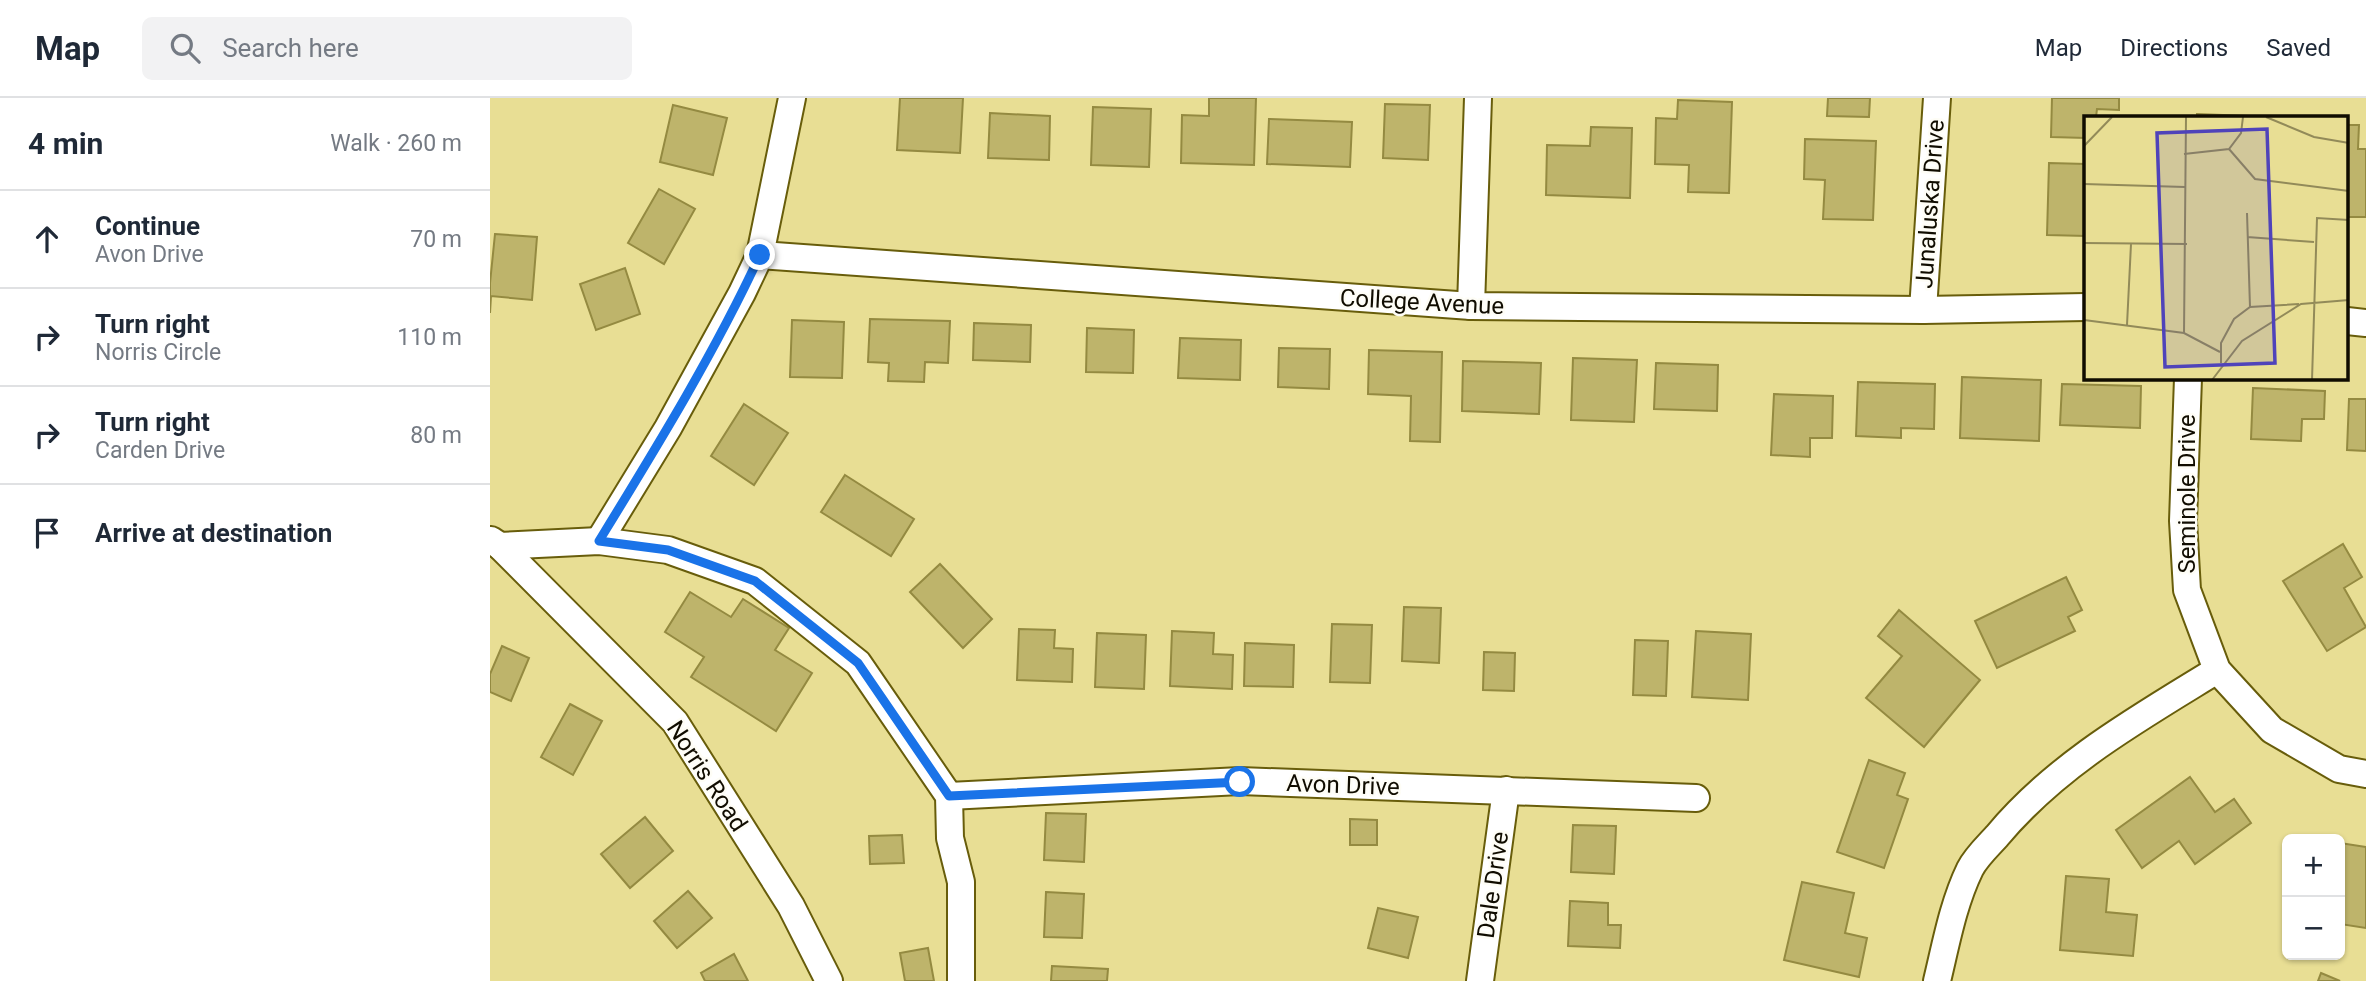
<!DOCTYPE html>
<html lang="en">
<head>
<meta charset="utf-8">
<style>
  body { margin:0; font-family:Roboto,sans-serif; background:#f2f2f3; color:#1f2937 }
  .controls { position:absolute; right:21px; bottom:21px; display:grid; overflow:hidden; border-radius:10px; box-shadow:0 2px 5px #0004 }
  .controls button { width:63px; height:63px; display:grid; place-items:center; padding:0; border:0; border-bottom:2px solid #e0e1e3; background:#fff; color:#1f2937; font:35px sans-serif }
  .stop { position:absolute; width:21px; height:21px; margin:-16px; border:5px solid #1a73e8; border-radius:50%; background:#fff }
  .stop.end { background:#1a73e8; border-color:#fff; box-shadow:0 2px 7px #0008 }
  .list { margin:0; padding:0; list-style:none }
  h2 { display:flex; justify-content:space-between; align-items:center; height:91px; margin:0; padding:0 28px; font-size:30px }
  h2 small { font-size:23px; font-weight:400; color:#747a83 }
  .list li { display:grid; grid-template-columns:46px 1fr auto; gap:21px; align-items:center; box-sizing:border-box; height:98px; padding:0 28px; border-top:2px solid #e0e1e3 }
  .list b { display:block; font-size:26px; white-space:nowrap }
  .list p { margin:0; font-size:23px; white-space:nowrap; color:#747a83 }
  .list em { font-size:23px; font-style:normal; color:#747a83 }
  .icon { flex:none; width:38px; height:38px; fill:none; stroke:currentColor; stroke-width:2; stroke-linecap:round; stroke-linejoin:round }
  .map { position:relative; flex:none; width:1876px; height:883px; overflow:hidden }
  header { display:flex; align-items:center; gap:42px; box-sizing:border-box; height:98px; padding:0 35px; background:#fff; border-bottom:2px solid #e0e1e3 }
  header strong { font-size:33px }
  nav { display:flex; gap:38px; margin-inline-start:auto; font-size:24px }
  .search { width:490px; height:63px; background:#f2f2f3; display:flex; align-items:center; gap:18px; box-sizing:border-box; padding:0 24px; border-radius:10px; color:#747a83; font-size:26px }
  main { display:flex }
  aside { flex:1; background:#fff }
  .map>svg:first-child { display:block }
</style>
</head>
<body>
<header>
<strong>Map</strong>
<div class="search"><svg class="icon" aria-label="search" viewBox="0 0 24 24"><circle cx="10" cy="10" r="6"/><path d="M15 15l6 6"/></svg>Search here</div>
<nav><a>Map</a><a>Directions</a><a>Saved</a></nav>
</header>
<main>
<aside>
<h2>4 min<small>Walk · 260 m</small></h2>
<ul class="list">
<li><svg class="icon" aria-label="ahead" viewBox="0 0 24 24"><path d="M12 20V5M6 11l6-6 6 6"/></svg><div><b>Continue</b><p>Avon Drive</p></div><em>70 m</em></li>
<li><svg class="icon" aria-label="right" viewBox="0 0 24 24"><path d="M7 20v-9h11M14 6l5 5-5 5"/></svg><div><b>Turn right</b><p>Norris Circle</p></div><em>110 m</em></li>
<li><svg class="icon" aria-label="right" viewBox="0 0 24 24"><path d="M7 20v-9h11M14 6l5 5-5 5"/></svg><div><b>Turn right</b><p>Carden Drive</p></div><em>80 m</em></li>
<li><svg class="icon" aria-label="arrive" viewBox="0 0 24 24"><path d="M6 21V4h12l-3 4 3 4H6"/></svg><div><b>Arrive at destination</b></div></li>
</ul>
</aside>
<div class="map">
<svg width="1876" height="883" viewBox="0 0 1876 883">
  <rect width="100%" height="100%" fill="#e8de94"/>
  <g fill="#beb46b" stroke="#948a41" stroke-width="2">
    <path d="M 410,0 L 473,0 L 470,55 L 407,52 Z"/>
    <path d="M 719,0 L 766,0 L 764,67 L 691,65 L 692,17 L 719,18 Z"/>
    <path d="M 1338,0 L 1380,0 L 1379,19 L 1337,18 Z"/>
    <path d="M 1562,0 L 1629,0 L 1629,12 L 1607,11 L 1606,19 L 1596,19 L 1596,40 L 1561,39 Z"/>
    <path d="M 1188,2 L 1242,4 L 1239,95 L 1198,94 L 1199,67 L 1165,66 L 1166,20 L 1187,21 Z"/>
    <path d="M 895,6 L 940,7 L 938,62 L 893,60 Z"/>
    <path d="M 183,7 L 237,20 L 223,77 L 170,64 Z"/>
    <path d="M 603,9 L 661,11 L 659,69 L 601,67 Z"/>
    <path d="M 500,15 L 560,18 L 559,62 L 498,60 Z"/>
    <path d="M 1707,16 L 1785,19 L 1707,19 Z"/>
    <path d="M 779,21 L 862,24 L 860,69 L 777,66 Z"/>
    <path d="M 1857,27 L 1869,27 L 1868,51 L 1876,51 L 1876,119 L 1857,119 Z"/>
    <path d="M 1101,29 L 1142,30 L 1140,100 L 1056,97 L 1057,47 L 1100,48 Z"/>
    <path d="M 1315,41 L 1386,43 L 1383,122 L 1333,121 L 1335,82 L 1314,81 Z"/>
    <path d="M 1559,65 L 1596,66 L 1596,138 L 1557,137 Z"/>
    <path d="M 169,91 L 205,111 L 174,166 L 138,145 Z"/>
    <path d="M 5,136 L 47,139 L 42,202 L 1,198 L 0,215 L 0,185 Z"/>
    <path d="M 135,170 L 150,216 L 106,232 L 90,186 Z"/>
    <path d="M 380,221 L 460,223 L 458,265 L 435,264 L 434,284 L 398,283 L 399,265 L 378,264 Z"/>
    <path d="M 302,222 L 354,224 L 352,280 L 300,279 Z"/>
    <path d="M 484,225 L 541,227 L 540,264 L 483,262 Z"/>
    <path d="M 597,230 L 644,232 L 643,275 L 596,274 Z"/>
    <path d="M 690,240 L 751,242 L 750,282 L 688,280 Z"/>
    <path d="M 789,250 L 840,251 L 839,291 L 788,289 Z"/>
    <path d="M 879,252 L 952,254 L 950,344 L 920,343 L 921,298 L 878,296 Z"/>
    <path d="M 1083,260 L 1147,262 L 1144,324 L 1081,322 Z"/>
    <path d="M 973,263 L 1051,265 L 1049,316 L 972,313 Z"/>
    <path d="M 1166,265 L 1228,267 L 1227,313 L 1164,311 Z"/>
    <path d="M 1472,279 L 1551,282 L 1549,343 L 1470,340 Z"/>
    <path d="M 1368,284 L 1445,286 L 1444,331 L 1411,330 L 1411,340 L 1366,338 Z"/>
    <path d="M 1572,286 L 1651,288 L 1650,330 L 1570,327 Z"/>
    <path d="M 1763,290 L 1835,293 L 1834,321 L 1812,321 L 1811,343 L 1761,341 Z"/>
    <path d="M 1284,296 L 1343,298 L 1342,340 L 1320,340 L 1320,359 L 1281,357 Z"/>
    <path d="M 1859,301 L 1876,301 L 1876,353 L 1857,352 Z"/>
    <path d="M 254,306 L 298,335 L 264,387 L 221,358 Z"/>
    <path d="M 355,377 L 424,421 L 401,458 L 331,414 Z"/>
    <path d="M 1853,446 L 1872,479 L 1854,490 L 1876,529 L 1837,553 L 1793,483 Z"/>
    <path d="M 450,466 L 502,521 L 473,550 L 420,494 Z"/>
    <path d="M 1576,479 L 1592,512 L 1578,519 L 1585,533 L 1507,570 L 1485,523 Z"/>
    <path d="M 200,494 L 241,519 L 253,501 L 299,530 L 285,552 L 322,575 L 286,633 L 201,579 L 214,559 L 175,534 Z"/>
    <path d="M 914,509 L 951,510 L 949,565 L 912,563 Z"/>
    <path d="M 1409,512 L 1490,582 L 1434,649 L 1376,600 L 1412,558 L 1388,538 Z"/>
    <path d="M 842,526 L 882,527 L 880,585 L 840,584 Z"/>
    <path d="M 529,531 L 565,532 L 564,550 L 583,551 L 582,584 L 527,582 Z"/>
    <path d="M 682,533 L 724,535 L 723,556 L 743,557 L 742,591 L 680,588 Z"/>
    <path d="M 1206,533 L 1261,536 L 1258,602 L 1202,599 Z"/>
    <path d="M 607,535 L 656,537 L 654,591 L 605,589 Z"/>
    <path d="M 1145,542 L 1178,543 L 1176,598 L 1143,597 Z"/>
    <path d="M 755,545 L 804,547 L 803,589 L 754,588 Z"/>
    <path d="M 12,548 L 39,560 L 21,603 L 0,594 L 0,576 Z"/>
    <path d="M 994,554 L 1025,555 L 1024,593 L 993,592 Z"/>
    <path d="M 80,606 L 112,623 L 83,677 L 51,659 Z"/>
    <path d="M 1379,662 L 1415,675 L 1407,697 L 1418,701 L 1394,770 L 1347,754 Z"/>
    <path d="M 1700,679 L 1725,714 L 1744,701 L 1761,725 L 1705,766 L 1689,743 L 1652,770 L 1626,732 Z"/>
    <path d="M 556,715 L 596,716 L 594,764 L 554,762 Z"/>
    <path d="M 155,719 L 183,753 L 140,790 L 111,756 Z"/>
    <path d="M 860,721 L 887,722 L 887,747 L 860,747 Z"/>
    <path d="M 1083,727 L 1126,728 L 1124,776 L 1081,774 Z"/>
    <path d="M 412,737 L 414,765 L 380,766 L 379,738 Z"/>
    <path d="M 1850,745 L 1876,749 L 1876,830 L 1850,826 Z"/>
    <path d="M 1576,778 L 1619,781 L 1616,814 L 1647,817 L 1643,858 L 1570,852 Z"/>
    <path d="M 1312,784 L 1364,795 L 1355,835 L 1377,840 L 1369,879 L 1294,862 Z"/>
    <path d="M 198,793 L 222,820 L 187,850 L 164,823 Z"/>
    <path d="M 556,794 L 594,796 L 592,840 L 554,839 Z"/>
    <path d="M 1080,803 L 1118,805 L 1118,827 L 1131,827 L 1130,850 L 1078,848 Z"/>
    <path d="M 888,810 L 928,819 L 918,860 L 878,850 Z"/>
    <path d="M 438,850 L 444,883 L 415,883 L 410,855 Z"/>
    <path d="M 244,856 L 258,883 L 215,883 L 211,875 Z"/>
    <path d="M 562,868 L 618,871 L 617,883 L 561,883 Z"/>
    <path d="M 1831,875 L 1850,883 L 1828,883 Z"/>
  </g>
  <g fill="none" stroke-linecap="round" stroke-linejoin="round">
    <g stroke="#685d0b" stroke-width="30">
      <g id="minor">
        <path d="M 270,157 L 981,208 L 1433,212 L 1596,209"/>
        <path d="M 981,208 L 988,0"/>
        <path d="M 1433,212 L 1447,0"/>
        <path d="M 1857,223 L 1876,225"/>
        <path d="M 1698,280 L 1693,423 L 1697,492 L 1727,572 L 1782,632 L 1849,671 L 1876,676"/>
        <path d="M 1,442 L 10,448 L 185,624 L 301,808 L 339,883"/>
        <path d="M 109,443 L 178,330 L 252,195 L 270,157 L 302,0"/>
        <path d="M 10,448 L 109,443 L 178,452 L 265,483 L 368,565 L 459,698 L 460,740 L 471,784 L 471,883"/>
        <path d="M 459,698 L 750,683 L 1206,700"/>
        <path d="M 990,883 L 1016,692"/>
        <path d="M 1447,883 C 1456,846 1463,806 1480,771 C 1486,759 1498,748 1507,738 C 1567,666 1649,620 1727,572"/>
      </g>
    </g>
    <use href="#minor" stroke="#fff" stroke-width="26"/>
  </g>
  <g fill="none" stroke-linecap="round" stroke-linejoin="round">
    <path stroke="#1a73e8" stroke-width="9" d="M 270,157 C 224,256 166,350 109,443 L 178,452 L 265,483 L 368,565 L 459,698 L 750,684"/>
  </g>
  <g text-anchor="middle" stroke-width="5" stroke-linejoin="round" paint-order="stroke">
    <g font-size="24" fill="#100c00" stroke="#fefdf6">
      <text transform="translate(1440 106) rotate(-86)" y="8">Junaluska Drive</text>
      <text transform="translate(932 204) rotate(3)" y="8">College Avenue</text>
      <text transform="translate(1697 396) rotate(-90)" y="8">Seminole Drive</text>
      <text transform="translate(217 678) rotate(57)" y="8">Norris Road</text>
      <text transform="translate(853 687) rotate(2)" y="8">Avon Drive</text>
      <text transform="translate(1003 787) rotate(-82)" y="8">Dale Drive</text>
    </g>
  </g>
  <g transform="translate(1594 18)">
    <rect width="264" height="264" fill="#e8de94"/>
    <path fill="none" stroke="#928a59" stroke-width="2" d="M 182,1 L 230,21 L 265,27M 0,30 L 28,1M 145,33 L 171,63 L 265,75M 100,38 L 145,33 L 157,17 L 159,1M 0,68 L 101,71M 163,97 L 166,191M 163,121 L 230,126M 0,127 L 103,128M 0,204 L 100,217 L 136,236M 43,209 L 47,128M 100,217 L 102,1M 137,247 L 137,227 L 150,203 L 166,191 L 215,188M 128,264 L 158,225 L 217,188 L 265,184M 228,264 L 233,102 L 265,104"/>
    <path fill="#4f43ba" fill-opacity="0.15" stroke="#4f43ba" stroke-width="3.5" d="M 183,13 L 191,247 L 81,251 L 73,17 Z"/>
    <rect width="264" height="264" fill="none" stroke="#100c00" stroke-width="3.5"/>
  </g>
</svg>
<div class="controls">
<button>+</button>
<button>−</button>
</div>
<div class="stop" style="left:750px;top:684px"></div>
<div class="stop end" style="left:270px;top:157px"></div>
</div>
</main>
</body>
</html>
